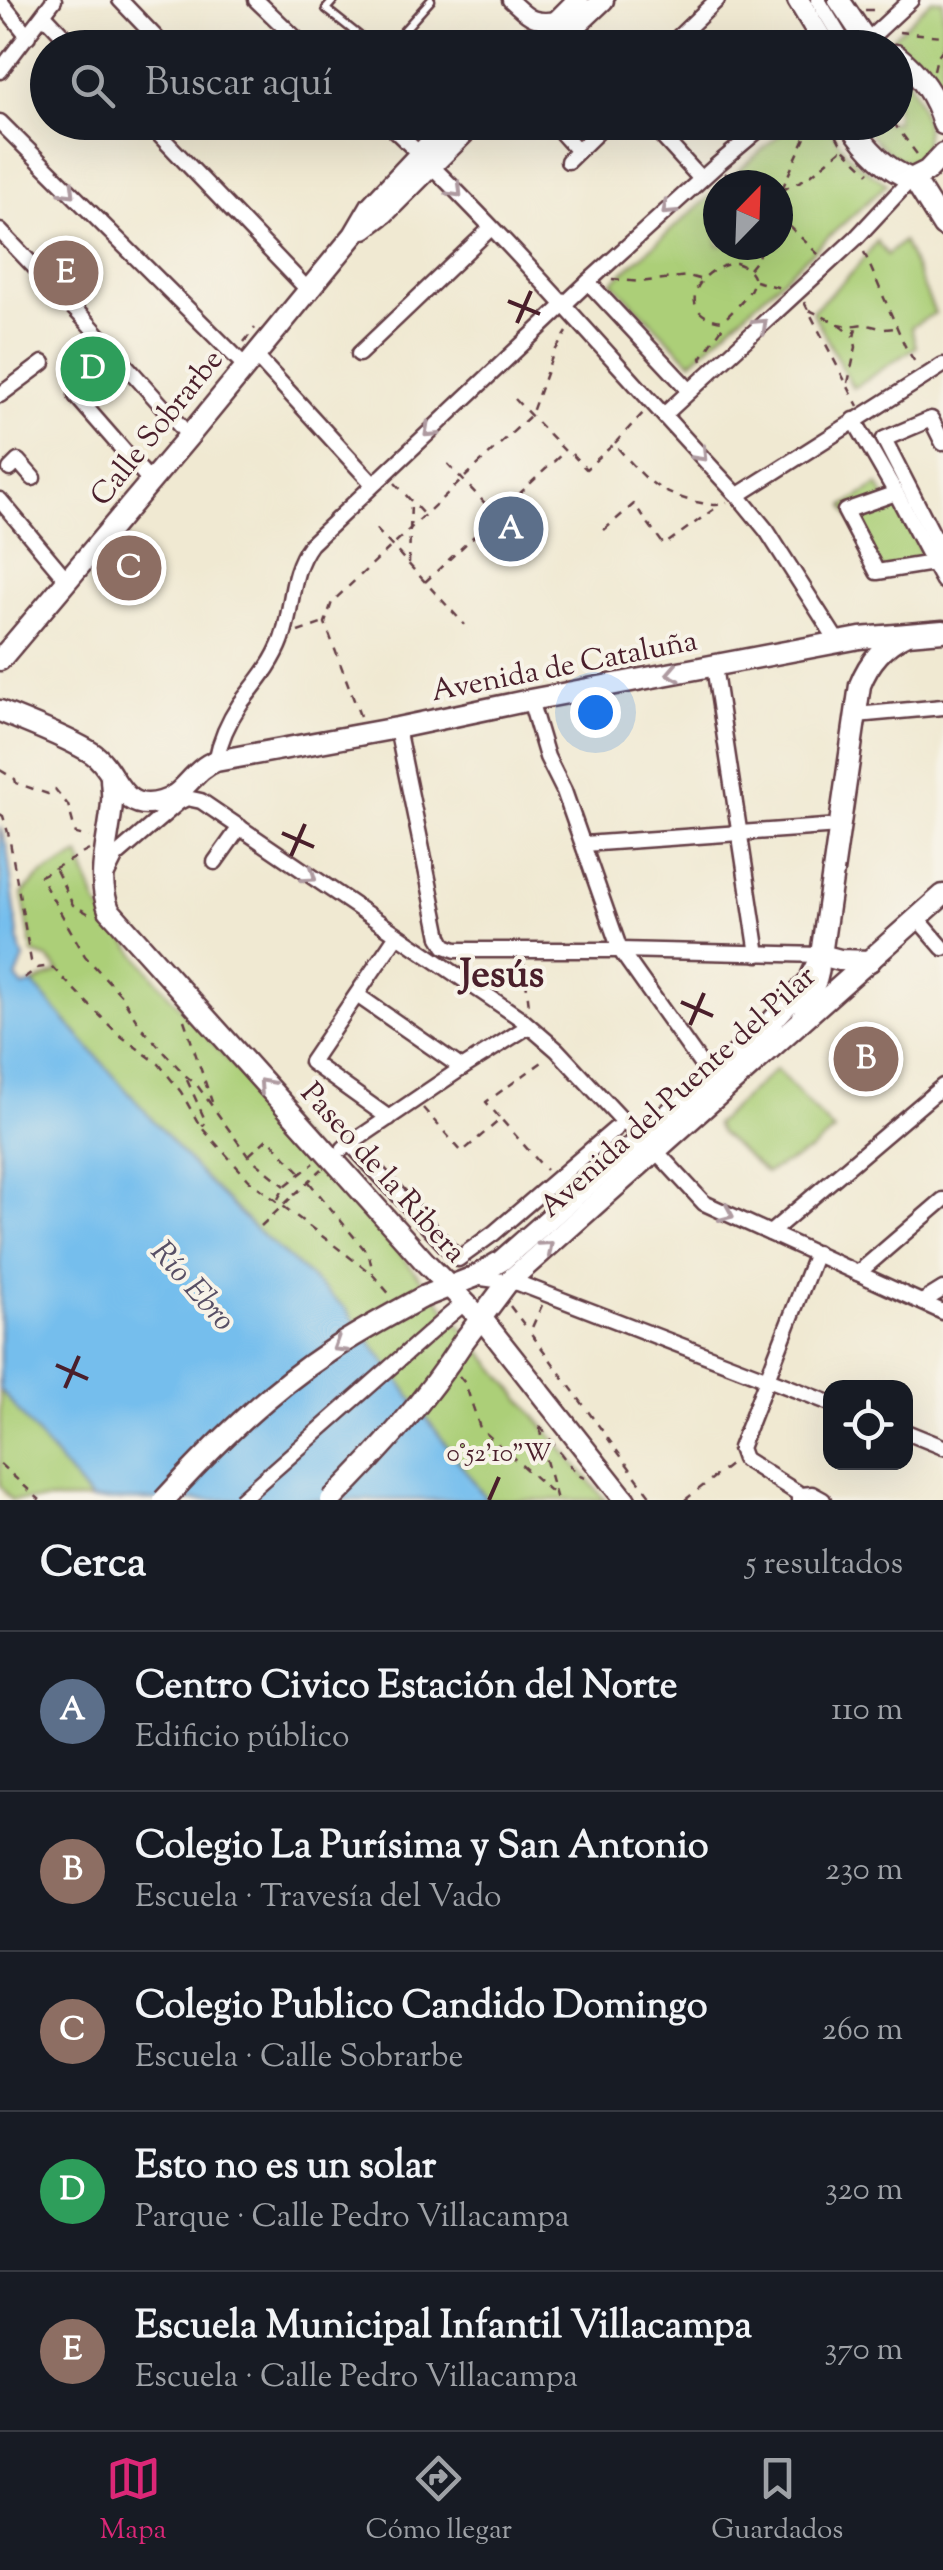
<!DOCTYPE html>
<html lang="es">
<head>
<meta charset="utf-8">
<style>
  body { margin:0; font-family:"Sorts Mill Goudy",serif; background:#242831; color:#f1f3f6 }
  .controls { position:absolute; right:30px; bottom:30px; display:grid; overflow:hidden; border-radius:20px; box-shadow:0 10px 40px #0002 }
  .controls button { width:90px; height:90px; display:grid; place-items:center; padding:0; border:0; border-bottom:2px solid #363941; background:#171b24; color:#f1f3f6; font:50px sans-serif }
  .compass { position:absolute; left:703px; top:170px; width:90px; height:90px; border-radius:50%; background:#171b24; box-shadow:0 10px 40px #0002; rotate:23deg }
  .you { position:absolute; left:595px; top:712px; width:35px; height:35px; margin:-25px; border:8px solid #fff; border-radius:50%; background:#1a73e8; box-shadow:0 0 0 15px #1a73e833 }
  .badge { display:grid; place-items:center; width:65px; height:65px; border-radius:50%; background:#db2777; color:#fff; font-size:32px; font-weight:700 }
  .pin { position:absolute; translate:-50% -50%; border:5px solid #fff; box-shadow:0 2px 10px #0006 }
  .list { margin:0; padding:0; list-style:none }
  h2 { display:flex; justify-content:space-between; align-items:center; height:130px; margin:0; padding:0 40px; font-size:42px }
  h2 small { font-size:32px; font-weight:400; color:#9ea1a6 }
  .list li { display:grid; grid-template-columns:65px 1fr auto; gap:30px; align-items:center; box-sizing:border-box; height:160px; padding:0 40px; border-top:2px solid #363941 }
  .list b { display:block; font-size:38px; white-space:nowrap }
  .list p { margin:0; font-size:32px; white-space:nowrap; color:#9ea1a6 }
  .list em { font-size:32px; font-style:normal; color:#9ea1a6 }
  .icon { flex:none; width:55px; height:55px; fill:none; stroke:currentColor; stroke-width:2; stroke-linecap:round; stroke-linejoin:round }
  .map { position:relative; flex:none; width:943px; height:1500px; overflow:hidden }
  .search { position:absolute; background:#171b24; box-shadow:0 10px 40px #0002; left:30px; right:30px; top:30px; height:110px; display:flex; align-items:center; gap:25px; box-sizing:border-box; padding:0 35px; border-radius:55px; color:#9ea1a6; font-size:38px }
  .sheet { height:930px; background:#171b24 }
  nav { display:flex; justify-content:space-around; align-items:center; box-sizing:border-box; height:140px; border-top:2px solid #363941; background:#171b24; font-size:28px; color:#9ea1a6 }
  nav a { display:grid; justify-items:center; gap:5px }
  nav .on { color:#db2777 }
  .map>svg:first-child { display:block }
</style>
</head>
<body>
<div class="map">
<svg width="943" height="1500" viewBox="0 0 943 1500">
  <rect width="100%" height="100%" fill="#f7f3e8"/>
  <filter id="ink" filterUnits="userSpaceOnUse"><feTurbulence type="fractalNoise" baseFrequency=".01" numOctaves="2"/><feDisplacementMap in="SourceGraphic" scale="20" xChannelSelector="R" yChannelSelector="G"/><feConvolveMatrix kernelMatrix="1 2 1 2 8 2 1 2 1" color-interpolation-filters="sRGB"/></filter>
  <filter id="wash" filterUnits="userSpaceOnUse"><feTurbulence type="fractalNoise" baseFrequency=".0048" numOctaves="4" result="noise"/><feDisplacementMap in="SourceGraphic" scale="40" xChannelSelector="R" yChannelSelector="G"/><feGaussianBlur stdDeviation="2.25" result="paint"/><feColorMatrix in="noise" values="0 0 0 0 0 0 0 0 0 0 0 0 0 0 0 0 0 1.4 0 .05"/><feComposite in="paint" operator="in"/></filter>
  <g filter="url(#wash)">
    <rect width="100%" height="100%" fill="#f0e9d2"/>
    <g fill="#accf78" stroke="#7b7752" stroke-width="2.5">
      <path d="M 931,0 L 943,0 L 943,92 L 892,38 Z"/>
      <path d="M 896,66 C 943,113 937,218 860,123 L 896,122 Z"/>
      <path d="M 793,123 L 829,123 C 843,157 858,164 887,184 L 691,362 L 612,282 L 718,189 L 718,245 L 778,245 L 778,185 L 722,185 Z"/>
      <path d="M 877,241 L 887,255 L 903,241 L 935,313 L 911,327 L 916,347 L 853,388 L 812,311 L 853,272 Z"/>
      <path d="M 878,485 L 885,498 L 895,495 L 925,560 L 878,570 L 844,506 Z"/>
      <path d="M 79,855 L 97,905 L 168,994 L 348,1191 L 605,1500 L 487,1500 L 346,1309 L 251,1225 L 202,1176 L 33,984 L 59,971 L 48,958 L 33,953 L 22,894 L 40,876 Z"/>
      <path d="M 776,1069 L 834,1131 L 809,1152 L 766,1173 L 720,1133 L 715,1124 Z"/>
      <path d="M 0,1389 L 91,1500 L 11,1500 L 0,1486 Z"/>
    </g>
    <path fill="#74beed" stroke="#5f6e8c" stroke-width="2.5" d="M 0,827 L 7,848 L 20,950 L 24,958 L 16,978 L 23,987 L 33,984 L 202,1176 L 251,1225 L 346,1309 L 487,1500 L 91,1500 L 0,1389 Z"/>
  </g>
  <g filter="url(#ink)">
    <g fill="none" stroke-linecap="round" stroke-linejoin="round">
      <g stroke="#633d44" stroke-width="11">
        <g id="lane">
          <path d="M 334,0 L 326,9 L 375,48"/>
          <path d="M 388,48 L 431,0"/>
        </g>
      </g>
      <g stroke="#633d44" stroke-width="19">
        <g id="street">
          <path d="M 120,0 L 166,48"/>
          <path d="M 256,0 L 306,48"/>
          <path d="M 510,0 C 529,17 531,23 558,19"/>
          <path d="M 818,0 L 847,48"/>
          <path d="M 0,1 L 28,36"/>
          <path d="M 44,15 L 75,48"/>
          <path d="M 868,40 L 911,0"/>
          <path d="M 667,48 L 717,0"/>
          <path d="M 0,71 L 54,0"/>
          <path d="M 0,122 L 245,366"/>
          <path d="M 147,122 L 308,290"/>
          <path d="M 386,122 C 512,240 622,373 740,498 L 767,531 L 838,642"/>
          <path d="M 552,122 L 578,151"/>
          <path d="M 649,122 L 701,179"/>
          <path d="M 568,161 L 608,122"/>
          <path d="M 0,231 L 87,322 L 189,436"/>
          <path d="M 588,282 L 690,391"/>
          <path d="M 254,354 L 373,484"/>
          <path d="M 359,354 L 491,228"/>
          <path d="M 0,395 L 43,363"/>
          <path d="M 76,396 L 151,482"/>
          <path d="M 664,415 L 857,237 L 911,179"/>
          <path d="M 854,420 L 896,493 L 845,511 L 877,572 L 933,563 L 943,581"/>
          <path d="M 943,443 L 931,419 L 884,439 L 943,554"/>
          <path d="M 10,469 L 18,461 L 33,478"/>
          <path d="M 743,492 L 943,365"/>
          <path d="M 896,493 L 933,563"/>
          <path d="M 0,500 L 62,574"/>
          <path d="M 714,666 L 758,954"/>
          <path d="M 530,700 L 547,757 L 564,791 L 620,950 L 710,1077"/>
          <path d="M 856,715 L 943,707"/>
          <path d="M 397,728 L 440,937"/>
          <path d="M 216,761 C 220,740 228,722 240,704 C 256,683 273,664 282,639 C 294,605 289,574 311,544 L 588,282 L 717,165 L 768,122"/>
          <path d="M 584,844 L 839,826"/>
          <path d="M 215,862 L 240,827"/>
          <path d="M 107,874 L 116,856 L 179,802 L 187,798 L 201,801 L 520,1018 L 557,1050 L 625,1123 L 642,1136 L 704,1203 L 943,1312"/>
          <path d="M 917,918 L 943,948"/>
          <path d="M 440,937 L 445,946 L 456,950 L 620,950 L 821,955 C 826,981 811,994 800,1016"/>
          <path d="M 357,995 L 462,1068"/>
          <path d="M 389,1118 L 311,1062 L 397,935"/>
          <path d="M 351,1144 L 458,1259 L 494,1233 L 615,1129"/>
          <path d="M 344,1148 L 462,1068 L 529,1026"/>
          <path d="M 770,1233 L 943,1086"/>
          <path d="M 858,1273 L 943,1200"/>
          <path d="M 474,1277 L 518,1283 L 830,1403"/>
          <path d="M 922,1302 L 943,1289"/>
          <path d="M 445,1319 L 457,1309"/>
          <path d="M 906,1432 L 943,1447"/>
          <path d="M 801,1495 L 812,1494 L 823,1500"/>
          <path d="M 799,1500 L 801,1495 L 744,1459 L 740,1448 L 816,1253"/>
        </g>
      </g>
      <g stroke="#633d44" stroke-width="25">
        <g id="secondary">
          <path d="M 798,0 L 827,48"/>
          <path d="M 839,0 L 866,40"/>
          <path d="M 530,48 L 578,0"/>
          <path d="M 552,48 L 603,0"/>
          <path d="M 896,55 C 919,73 935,94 943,124"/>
          <path d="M 849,122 C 864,145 885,169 911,179 L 927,171 L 943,154"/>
          <path d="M 913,178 L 943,226"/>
          <path d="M 364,228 L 384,213 L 475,122"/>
          <path d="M 0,660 L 189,436 L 354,235 L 371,206 L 450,122"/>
          <path d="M 0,711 C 28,723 67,737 92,753 C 118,770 118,814 161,802 C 184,796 193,769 216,761 L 397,728 L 530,700 L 860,638 L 943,631"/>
          <path d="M 111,777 C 111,786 113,794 112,802 C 110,838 95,875 109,910 L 425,1262 L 486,1324 L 625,1500"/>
          <path d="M 821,955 L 840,960 L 870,961"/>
          <path d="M 423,1297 L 474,1277 L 501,1261 L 762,1032 L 809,981 L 821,955 L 860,685 C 869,662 883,645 905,635"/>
          <path d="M 463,1342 L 508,1282 L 943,895"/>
        </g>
      </g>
      <g stroke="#633d44" stroke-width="2.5" stroke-dasharray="8 8" stroke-linecap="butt">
        <path d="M 865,10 L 881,10"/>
        <path d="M 899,32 L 943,36"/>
        <path d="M 934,70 L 937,57 L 943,49"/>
        <path d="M 896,101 L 909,90"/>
        <path d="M 829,122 L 843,148 L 869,173"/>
        <path d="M 893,122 L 919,157"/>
        <path d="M 725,173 L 738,184"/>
        <path d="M 739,185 C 751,176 757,166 770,179"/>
        <path d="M 754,185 L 765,179 L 775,181 L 783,195 L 778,207"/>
        <path d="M 782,189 L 812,122"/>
        <path d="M 782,190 L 807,178 L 842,149"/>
        <path d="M 778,215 L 820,256"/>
        <path d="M 864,252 L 905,346 L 918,367"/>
        <path d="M 736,263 C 775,276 738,305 723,321 C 674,316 695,267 736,263 Z"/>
        <path d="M 749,269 L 758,258 L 761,245"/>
        <path d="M 612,279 L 640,282 L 688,276 L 699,279"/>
        <path d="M 755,281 L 781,288"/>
        <path d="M 804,302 L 858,406"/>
        <path d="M 809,310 L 839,324 L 849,326 L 864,324 L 884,329 L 897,328"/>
        <path d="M 840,325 L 853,336"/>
        <path d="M 244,342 L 255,328"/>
        <path d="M 702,361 L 701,358 L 724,325 L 723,322"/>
        <path d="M 848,383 L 856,347 L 854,337 L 857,324"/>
        <path d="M 515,399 L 565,451 L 570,452 L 586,469 L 614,444 C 644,476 651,491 696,502 C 708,504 716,507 727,503"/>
        <path d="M 615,443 L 644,412"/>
        <path d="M 448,464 L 495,514"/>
        <path d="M 395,483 L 423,514"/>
        <path d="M 376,529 L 465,625"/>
        <path d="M 604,530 L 634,504 L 664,545 L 717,507"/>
        <path d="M 409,563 L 411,502"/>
        <path d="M 425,582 L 564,452"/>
        <path d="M 298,632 L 324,623"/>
        <path d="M 486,680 L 490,693"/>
        <path d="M 360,716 L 325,623 L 332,602 L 531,415 L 553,354 L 567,332"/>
        <path d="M 0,770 L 15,779 L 16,783 L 48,794 L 55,789 L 68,805 L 76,834 L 89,837"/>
        <path d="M 0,814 L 3,816 L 9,836 L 31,961 L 37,968 L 51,966 L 118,1034 L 159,1064 L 181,1092 L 200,1126 L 249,1180 L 373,1275 L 392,1297"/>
        <path d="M 89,850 L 40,876 L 85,956 L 121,995 L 141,1027 L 186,1076 L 197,1085 L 248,1156 L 285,1186"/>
        <path d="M 56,870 L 73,905 L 93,916"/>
        <path d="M 524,964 L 529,1006"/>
        <path d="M 24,978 L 35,970"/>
        <path d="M 184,1020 L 212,1102"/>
        <path d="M 187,1080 L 206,1122 L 202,1126"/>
        <path d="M 423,1108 L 462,1152 L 501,1119 L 546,1170"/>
        <path d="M 499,1117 L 486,1102 L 545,1060"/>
        <path d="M 249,1155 L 268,1138 L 301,1173"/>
        <path d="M 309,1182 L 369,1255 L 373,1273"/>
        <path d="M 294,1195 L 322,1169"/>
        <path d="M 278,1199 L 285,1186 L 314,1163"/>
        <path d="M 542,1305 L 530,1332 L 653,1500"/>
        <path d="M 510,1306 L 529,1331"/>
        <path d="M 459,1376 L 465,1383 L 480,1428 L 556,1496"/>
        <path d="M 540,1426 L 577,1475 L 585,1478"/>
        <path d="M 540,1428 L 542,1446 L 557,1500"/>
        <path d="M 0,1464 L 40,1500"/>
        <path d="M 685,1500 L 731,1464"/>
      </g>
      <use href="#lane" stroke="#fff" stroke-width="6"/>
      <use href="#street" stroke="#fff" stroke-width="14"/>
      <use href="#secondary" stroke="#fff" stroke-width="20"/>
      <g stroke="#633d44" stroke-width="19" stroke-linecap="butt">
        <path id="street-bridge" d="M 240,1500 L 445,1319"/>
      </g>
      <g stroke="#633d44" stroke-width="25" stroke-linecap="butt">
        <g id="secondary-bridge">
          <path d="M 164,1500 C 214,1445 268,1392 330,1351 C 360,1331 392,1314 423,1297"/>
          <path d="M 331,1500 C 380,1451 425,1401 463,1342"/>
        </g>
      </g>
      <path stroke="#633d44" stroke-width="2.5" stroke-dasharray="8 8" stroke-linecap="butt" d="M 261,1226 L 294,1195"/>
      <use href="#street-bridge" stroke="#fff" stroke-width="14"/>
      <use href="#secondary-bridge" stroke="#fff" stroke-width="20"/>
    </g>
    <defs><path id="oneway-chevron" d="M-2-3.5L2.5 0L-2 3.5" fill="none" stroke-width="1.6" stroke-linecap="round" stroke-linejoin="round" transform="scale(2.5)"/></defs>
    <g stroke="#ae9aa0">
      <use href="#oneway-chevron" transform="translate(69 191) rotate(45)"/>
      <use href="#oneway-chevron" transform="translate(456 191) rotate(46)"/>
      <use href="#oneway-chevron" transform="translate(668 209) rotate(137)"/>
      <use href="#oneway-chevron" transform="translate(761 325) rotate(-43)"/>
      <use href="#oneway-chevron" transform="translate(430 431) rotate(137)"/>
      <use href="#oneway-chevron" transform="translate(701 455) rotate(47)"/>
      <use href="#oneway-chevron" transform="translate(673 673) rotate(169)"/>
      <use href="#oneway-chevron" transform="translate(310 876) rotate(35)"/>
      <use href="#oneway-chevron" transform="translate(265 1085) rotate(-132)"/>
      <use href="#oneway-chevron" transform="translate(727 1214) rotate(24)"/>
      <use href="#oneway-chevron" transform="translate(547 1247) rotate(-41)"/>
      <use href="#oneway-chevron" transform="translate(339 1346) rotate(148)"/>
    </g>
  </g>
  <path fill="none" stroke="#4a1f2b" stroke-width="4" d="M 508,301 L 540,314M 517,323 L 531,291M 282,833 L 314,847M 291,856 L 305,824M 681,1002 L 713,1016M 690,1025 L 704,993M 56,1365 L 88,1379M 65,1388 L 79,1356M 489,1500 L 499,1477"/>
  <g text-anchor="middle" stroke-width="8" stroke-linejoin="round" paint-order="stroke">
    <g font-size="30" fill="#4a1f2b" stroke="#f7f3e8">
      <text transform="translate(156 427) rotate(-51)" y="10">Calle Sobrarbe</text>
      <text transform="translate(564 665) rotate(-11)" y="10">Avenida de Cataluña</text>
      <text transform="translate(677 1091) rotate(-42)" y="10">Avenida del Puente del Pilar</text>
      <text transform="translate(384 1172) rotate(48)" y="10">Paseo de la Ribera</text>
    </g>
    <g font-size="32" font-style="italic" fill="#574f65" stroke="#f7f3e8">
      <text transform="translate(194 1285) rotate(48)" y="11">Río Ebro</text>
    </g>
    <g font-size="40" font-weight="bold" fill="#4a1f2b" stroke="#f7f3e8">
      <text x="502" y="986">Jesús</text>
    </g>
  </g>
  <g font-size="25" text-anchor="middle" fill="#4a1f2b" stroke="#f7f3e8" stroke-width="8" stroke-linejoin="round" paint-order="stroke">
    <text x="499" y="1461">0°52'10"W</text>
  </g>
</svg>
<div class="controls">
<button><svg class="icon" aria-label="locate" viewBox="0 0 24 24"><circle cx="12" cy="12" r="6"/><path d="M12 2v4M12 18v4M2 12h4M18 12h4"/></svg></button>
</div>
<svg class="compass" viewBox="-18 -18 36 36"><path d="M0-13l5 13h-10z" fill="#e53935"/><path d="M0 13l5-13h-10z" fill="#9ea1a6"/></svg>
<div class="you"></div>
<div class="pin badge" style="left:511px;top:529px;background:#5c6f8a">A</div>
<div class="pin badge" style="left:866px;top:1059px;background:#8d6e63">B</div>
<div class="pin badge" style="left:129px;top:568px;background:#8d6e63">C</div>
<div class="pin badge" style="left:93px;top:369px;background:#2e9e5b">D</div>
<div class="pin badge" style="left:66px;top:273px;background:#8d6e63">E</div>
<div class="search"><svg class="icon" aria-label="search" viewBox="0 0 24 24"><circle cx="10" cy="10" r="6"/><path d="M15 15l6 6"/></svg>Buscar aquí</div>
</div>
<section class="sheet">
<h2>Cerca<small>5 resultados</small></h2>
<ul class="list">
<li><span class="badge" style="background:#5c6f8a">A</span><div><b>Centro Civico Estación del Norte</b><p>Edificio público</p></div><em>110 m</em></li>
<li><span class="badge" style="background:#8d6e63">B</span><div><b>Colegio La Purísima y San Antonio</b><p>Escuela · Travesía del Vado</p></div><em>230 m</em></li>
<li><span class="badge" style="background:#8d6e63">C</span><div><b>Colegio Publico Candido Domingo</b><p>Escuela · Calle Sobrarbe</p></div><em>260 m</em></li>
<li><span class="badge" style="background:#2e9e5b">D</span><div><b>Esto no es un solar</b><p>Parque · Calle Pedro Villacampa</p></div><em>320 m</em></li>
<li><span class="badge" style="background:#8d6e63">E</span><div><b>Escuela Municipal Infantil Villacampa</b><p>Escuela · Calle Pedro Villacampa</p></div><em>370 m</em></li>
</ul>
</section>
<nav>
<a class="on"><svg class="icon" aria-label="map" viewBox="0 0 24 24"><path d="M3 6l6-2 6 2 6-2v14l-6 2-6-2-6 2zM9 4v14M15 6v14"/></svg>Mapa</a>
<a><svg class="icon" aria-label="directions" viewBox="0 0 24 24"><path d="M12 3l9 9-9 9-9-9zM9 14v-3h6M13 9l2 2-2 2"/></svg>Cómo llegar</a>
<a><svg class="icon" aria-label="saved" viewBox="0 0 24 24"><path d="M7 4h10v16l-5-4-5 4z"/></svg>Guardados</a>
</nav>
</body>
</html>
